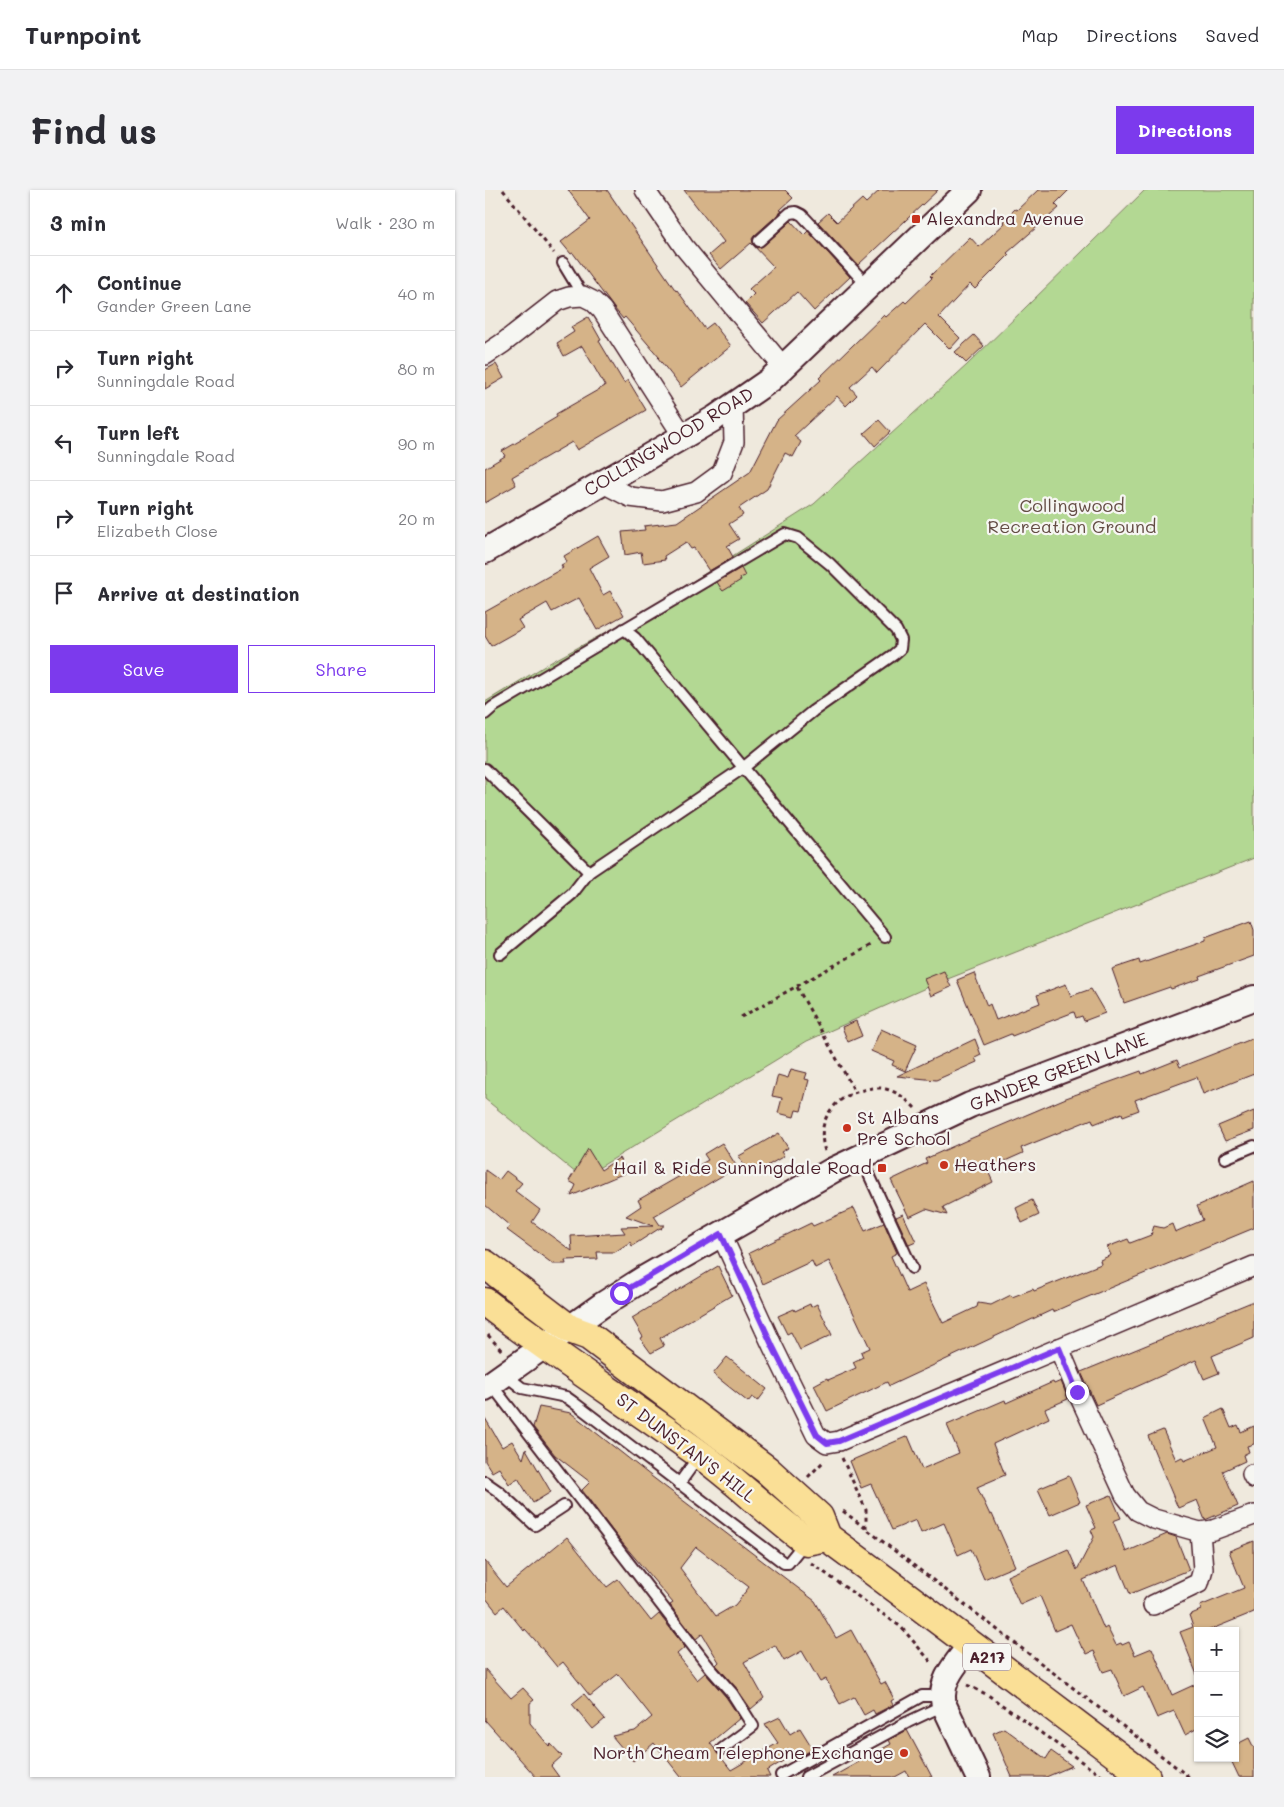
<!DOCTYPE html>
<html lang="en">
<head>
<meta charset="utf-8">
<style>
  body { margin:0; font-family:Mali,sans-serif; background:#f2f2f3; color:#2b2b33 }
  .controls { position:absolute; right:15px; bottom:15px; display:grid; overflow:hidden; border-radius:0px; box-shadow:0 1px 4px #0004 }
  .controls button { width:45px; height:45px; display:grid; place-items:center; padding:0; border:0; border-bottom:1px solid #e1e1e2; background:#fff; color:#2b2b33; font:25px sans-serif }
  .stop { position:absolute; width:15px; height:15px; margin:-11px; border:4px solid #7c3aed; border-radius:50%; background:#fff }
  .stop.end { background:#7c3aed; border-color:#fff; box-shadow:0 1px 5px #0008 }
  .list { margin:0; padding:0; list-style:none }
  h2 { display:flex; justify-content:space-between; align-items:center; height:65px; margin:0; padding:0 20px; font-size:21px }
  h2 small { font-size:16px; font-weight:400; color:#7c7c81 }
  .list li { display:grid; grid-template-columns:32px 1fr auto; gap:15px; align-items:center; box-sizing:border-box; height:75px; padding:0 20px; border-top:1px solid #e1e1e2 }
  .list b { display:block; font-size:19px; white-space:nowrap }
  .list p { margin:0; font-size:16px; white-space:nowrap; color:#7c7c81 }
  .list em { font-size:16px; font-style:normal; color:#7c7c81 }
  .actions { display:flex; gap:10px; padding:15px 20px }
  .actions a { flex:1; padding:11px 0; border:1px solid #7c3aed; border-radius:0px; text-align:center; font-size:18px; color:#7c3aed }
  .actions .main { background:#7c3aed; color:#fff }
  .icon { flex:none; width:28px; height:28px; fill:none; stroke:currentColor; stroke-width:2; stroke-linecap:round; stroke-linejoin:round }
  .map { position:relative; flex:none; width:769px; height:1587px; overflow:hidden; border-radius:0px }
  header { display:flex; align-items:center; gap:30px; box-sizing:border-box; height:70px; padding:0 25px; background:#fff; border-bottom:1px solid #e1e1e2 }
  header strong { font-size:24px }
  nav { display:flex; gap:28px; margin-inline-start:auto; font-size:18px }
  .intro { display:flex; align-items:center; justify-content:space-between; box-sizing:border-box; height:120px; padding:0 30px }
  h1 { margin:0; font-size:35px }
  .button { padding:12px 22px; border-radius:0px; background:#7c3aed; color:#fff; font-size:18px; font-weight:700 }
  main { display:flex; gap:30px; padding:0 30px }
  aside { flex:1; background:#fff; border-radius:0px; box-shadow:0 1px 4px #0004 }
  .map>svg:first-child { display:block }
</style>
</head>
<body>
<header>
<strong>Turnpoint</strong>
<nav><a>Map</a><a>Directions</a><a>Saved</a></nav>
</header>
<div class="intro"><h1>Find us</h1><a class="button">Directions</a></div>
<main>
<aside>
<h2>3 min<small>Walk · 230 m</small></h2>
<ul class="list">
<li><svg class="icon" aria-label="ahead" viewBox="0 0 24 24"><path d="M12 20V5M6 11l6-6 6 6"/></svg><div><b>Continue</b><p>Gander Green Lane</p></div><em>40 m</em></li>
<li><svg class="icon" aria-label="right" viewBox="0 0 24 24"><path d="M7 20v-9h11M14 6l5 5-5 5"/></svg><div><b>Turn right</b><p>Sunningdale Road</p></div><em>80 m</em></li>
<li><svg class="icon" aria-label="left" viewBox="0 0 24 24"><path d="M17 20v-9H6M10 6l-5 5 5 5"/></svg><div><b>Turn left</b><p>Sunningdale Road</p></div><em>90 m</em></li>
<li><svg class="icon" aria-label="right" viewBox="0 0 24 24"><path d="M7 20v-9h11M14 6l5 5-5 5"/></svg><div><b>Turn right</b><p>Elizabeth Close</p></div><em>20 m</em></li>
<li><svg class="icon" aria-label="arrive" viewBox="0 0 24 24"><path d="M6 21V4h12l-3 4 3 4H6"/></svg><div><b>Arrive at destination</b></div></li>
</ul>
<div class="actions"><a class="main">Save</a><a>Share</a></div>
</aside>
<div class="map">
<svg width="769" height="1587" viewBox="0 0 769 1587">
  <rect width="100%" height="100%" fill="#efe9dd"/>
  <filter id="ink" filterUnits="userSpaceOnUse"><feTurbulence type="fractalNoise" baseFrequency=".02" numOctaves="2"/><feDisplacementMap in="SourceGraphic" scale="10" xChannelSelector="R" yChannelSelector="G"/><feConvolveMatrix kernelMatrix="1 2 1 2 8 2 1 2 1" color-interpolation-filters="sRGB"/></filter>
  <g filter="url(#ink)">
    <path fill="#b3d893" stroke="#7e7c5f" d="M 660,0 L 769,0 L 769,668 L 445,796 L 322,851 L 97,988 L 0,909 L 0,512 L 68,471 L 166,418 L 329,314 L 482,175 Z"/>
    <g fill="#d5b388" stroke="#4a1f2b" fill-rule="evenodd">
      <path d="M 83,0 L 122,0 L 191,101 L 192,100 L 220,139 L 228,133 L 246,156 L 196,197 L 173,168 L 174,167 L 140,127 L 138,129 L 129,118 L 88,63 L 86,64 L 76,52 L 105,30 Z"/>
      <path d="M 199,0 L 300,0 L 308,8 L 295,20 L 297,21 L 269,46 L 267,49 L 269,55 L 272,58 L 278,56 L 306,31 L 319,45 L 323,41 L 365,87 L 329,121 L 312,102 L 278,133 L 260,113 L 269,104 L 264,99 L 289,77 L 266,53 L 236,79 L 224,65 L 239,52 Z"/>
      <path d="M 395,0 L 453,0 L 373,75 L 333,32 L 343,23 L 352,32 L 377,9 L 381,13 Z"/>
      <path d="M 553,0 L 584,0 L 570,14 L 574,18 L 522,63 L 524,65 L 490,99 L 485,94 L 454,127 L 475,148 L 465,159 L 440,134 L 392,183 L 387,177 L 365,197 L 372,205 L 361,216 L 352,206 L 309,246 L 316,252 L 308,267 L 300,263 L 282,299 L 254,318 L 258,325 L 244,334 L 254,349 L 242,356 L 248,367 L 224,381 L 209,358 L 206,359 L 201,352 L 179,366 L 180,370 L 158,373 L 156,362 L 140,365 L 137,342 L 160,340 L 159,336 L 192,332 L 265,282 L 292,230 L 336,190 L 334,188 L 399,125 L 401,127 L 419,111 L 421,113 L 447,88 L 445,86 L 485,47 L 494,57 L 520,33 L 518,31 L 530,19 L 532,20 Z"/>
      <path d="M 103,127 L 116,150 L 114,151 L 139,193 L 143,190 L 161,220 L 92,260 L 87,252 L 56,270 L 27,287 L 31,295 L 0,313 L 0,278 L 20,266 L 17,261 L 36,250 L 35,249 L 72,227 L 71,224 L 120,196 L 97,156 L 79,166 L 72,153 L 89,142 L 86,137 Z"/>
      <path d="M 489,145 L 499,156 L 481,173 L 470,162 Z"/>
      <path d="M 11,174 L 19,188 L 0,199 L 0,180 Z"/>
      <path d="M 394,230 L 405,242 L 390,256 L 379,243 Z"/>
      <path d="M 113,346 L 124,366 L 104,378 L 118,405 L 125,401 L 139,425 L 112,440 L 94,408 L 67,422 L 62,413 L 33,430 L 38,438 L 6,456 L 0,446 L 0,422 L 78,378 L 76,375 L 82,372 L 79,366 Z"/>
      <path d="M 256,378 L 260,386 L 255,388 L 256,390 L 238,401 L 237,400 L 232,392 Z"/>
      <path d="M 766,731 L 769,740 L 769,766 L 714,786 L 715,789 L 686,799 L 685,797 L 639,813 L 627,779 L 654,770 L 655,774 L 720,751 L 720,748 Z"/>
      <path d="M 459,781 L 466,797 L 446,806 L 439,789 Z"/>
      <path d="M 489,783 L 502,816 L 505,814 L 511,830 L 555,813 L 552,805 L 581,794 L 586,806 L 606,799 L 620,823 L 599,831 L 597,826 L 591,828 L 589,822 L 527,846 L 526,844 L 499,855 L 472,790 Z"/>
      <path d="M 371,831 L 377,846 L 363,852 L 357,837 Z"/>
      <path d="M 396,839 L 432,855 L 420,881 L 407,875 L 409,871 L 386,861 Z"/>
      <path d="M 769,848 L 769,884 L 718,904 L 712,887 L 650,910 L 654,920 L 638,926 L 637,923 L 609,934 L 607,929 L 536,958 L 538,963 L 502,979 L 508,992 L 458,1017 L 462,1025 L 441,1019 L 424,1027 L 406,990 L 442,973 L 440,969 L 480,951 L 581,908 L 656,881 L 657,884 L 692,870 L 695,877 Z"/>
      <path d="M 490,849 L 496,865 L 490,868 L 492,872 L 451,890 L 412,886 Z"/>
      <path d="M 306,879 L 322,883 L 320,889 L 324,890 L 316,921 L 311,920 L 309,927 L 293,923 L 297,908 L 287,906 L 293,885 L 303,888 Z"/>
      <path d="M 769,921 L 769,940 L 740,951 L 733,936 Z"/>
      <path d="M 294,943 L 303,958 L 296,962 L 299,966 L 270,983 L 267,977 L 262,981 L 254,966 Z"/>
      <path d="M 237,953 L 252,977 L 169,1026 L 175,1035 L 180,1035 L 176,1038 L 177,1039 L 175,1038 L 147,1056 L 145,1052 L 130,1062 L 112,1062 L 113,1069 L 80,1070 L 81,1074 L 68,1074 L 22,1040 L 25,1036 L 0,1015 L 0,980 L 14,990 L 21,981 L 37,993 L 30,1001 L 55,1020 L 47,1032 L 87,1061 L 86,1046 L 140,1043 L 136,1037 L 168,1036 L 141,1026 L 156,1016 L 153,1010 L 223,970 L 219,964 Z"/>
      <path d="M 103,959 L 116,980 L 134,968 L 142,982 L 86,1006 L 91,995 L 84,991 Z"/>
      <path d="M 769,991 L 769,1038 L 586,1114 L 568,1122 L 567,1120 L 404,1196 L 402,1192 L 342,1221 L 329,1195 L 342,1188 L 343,1190 L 371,1178 L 368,1172 L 378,1167 L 376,1162 L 385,1158 L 344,1071 L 330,1078 L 327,1071 L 278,1094 L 264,1063 L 326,1033 L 328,1036 L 369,1018 L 380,1041 L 399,1033 L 412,1063 L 406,1066 L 422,1102 L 439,1094 L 458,1133 L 492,1117 L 493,1113 L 506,1115 L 526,1105 L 527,1107 L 548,1099 L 549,1101 L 616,1074 L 615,1070 L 626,1065 L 622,1057 L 643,1049 L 645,1053 L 666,1045 L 669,1036 L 678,1038 L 687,1034 L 690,1042 L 718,1030 L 712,1016 Z"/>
      <path d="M 547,1010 L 554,1025 L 537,1033 L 531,1018 Z"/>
      <path d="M 418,1024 L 431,1052 L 424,1055 L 411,1027 Z"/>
      <path d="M 233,1076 L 247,1105 L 175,1148 L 179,1156 L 166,1163 L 155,1148 L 158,1147 L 147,1128 Z"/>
      <path d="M 769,1111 L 769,1148 L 727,1166 L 734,1183 L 719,1189 L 711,1170 L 611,1215 L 596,1182 Z"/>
      <path d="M 325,1114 L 326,1117 L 332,1114 L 347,1145 L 315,1160 L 306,1142 L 302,1144 L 293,1126 L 309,1119 L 310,1121 Z"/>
      <path d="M 242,1167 L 282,1199 L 273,1211 L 267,1207 L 263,1212 L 228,1184 Z"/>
      <path d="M 576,1191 L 583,1209 L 560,1219 L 564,1228 L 508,1254 L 520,1285 L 492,1297 L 505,1325 L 507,1324 L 530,1376 L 499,1389 L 486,1359 L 473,1365 L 459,1333 L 436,1343 L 431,1330 L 407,1340 L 386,1294 L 376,1298 L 365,1271 L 423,1246 L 437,1279 L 474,1263 L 462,1235 L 520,1210 L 521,1213 L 568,1192 L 569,1194 Z"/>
      <path d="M 54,1217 L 86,1223 L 166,1286 L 330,1411 L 351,1448 L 366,1440 L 396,1494 L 400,1492 L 409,1509 L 406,1511 L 408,1515 L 390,1524 L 388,1520 L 379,1525 L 369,1507 L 355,1514 L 341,1489 L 335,1492 L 317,1461 L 299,1471 L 290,1455 L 259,1472 L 279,1508 L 266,1519 L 252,1499 L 231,1475 L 234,1472 L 217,1444 L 211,1449 L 185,1415 L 188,1413 L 129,1343 L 97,1300 L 105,1292 L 70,1265 L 48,1237 ZM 211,1357 L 264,1397 L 250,1415 L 231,1426 L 195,1378 Z"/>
      <path d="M 738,1219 L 746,1238 L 753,1235 L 756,1242 L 769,1236 L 769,1254 L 762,1256 L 764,1262 L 758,1265 L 760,1271 L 738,1281 L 753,1316 L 720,1330 L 712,1310 L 693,1318 L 663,1246 L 678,1240 L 691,1270 L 697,1267 L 699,1271 L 732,1257 L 720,1228 Z"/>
      <path d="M 0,1228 L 17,1257 L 27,1251 L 38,1269 L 41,1259 L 66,1302 L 48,1313 L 33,1288 L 24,1294 L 14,1278 L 7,1282 L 0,1271 Z"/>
      <path d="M 584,1286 L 595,1312 L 565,1325 L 553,1299 Z"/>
      <path d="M 626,1305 L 636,1328 L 628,1331 L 641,1362 L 682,1344 L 691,1347 L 704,1380 L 645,1404 L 633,1375 L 598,1390 L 619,1439 L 622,1437 L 631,1455 L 636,1453 L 637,1455 L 644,1452 L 650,1465 L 667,1458 L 687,1505 L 713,1493 L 713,1538 L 700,1545 L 689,1521 L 672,1528 L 658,1497 L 639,1506 L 627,1479 L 618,1482 L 609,1461 L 602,1464 L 598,1457 L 597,1458 L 586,1434 L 570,1441 L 555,1406 L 535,1415 L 522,1386 L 583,1359 L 592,1380 L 609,1347 L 606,1340 L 611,1338 L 601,1315 Z"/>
      <path d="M 82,1347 L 122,1397 L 133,1389 L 166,1431 L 174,1424 L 200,1457 L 192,1464 L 212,1490 L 220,1483 L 241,1507 L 255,1528 L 225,1553 L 246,1580 L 293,1553 L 280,1534 L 295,1527 L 305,1544 L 315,1538 L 328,1559 L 309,1570 L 306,1566 L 282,1581 L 285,1587 L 196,1587 L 169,1553 L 148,1571 L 127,1546 L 150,1541 L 167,1527 L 133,1484 L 105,1506 L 78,1472 L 72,1477 L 50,1450 L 40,1439 L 39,1441 L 19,1416 L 12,1422 L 0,1407 L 0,1371 L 21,1397 Z"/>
      <path d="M 769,1351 L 769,1422 L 722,1441 L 713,1441 L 712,1485 L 695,1442 L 708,1437 L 704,1425 L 716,1420 L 715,1416 L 759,1398 L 744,1361 Z"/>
      <path d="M 0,1479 L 26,1508 L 38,1498 L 49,1510 L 45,1513 L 45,1533 L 64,1556 L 66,1554 L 77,1566 L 66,1576 L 74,1587 L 51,1587 L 0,1530 Z"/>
      <path d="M 99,1504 L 120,1529 L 108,1539 L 87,1514 Z"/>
      <path d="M 519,1538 L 561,1569 L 566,1561 L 587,1576 L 561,1587 L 527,1587 L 508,1543 Z"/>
      <path d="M 422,1540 L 447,1587 L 424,1587 L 421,1581 L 410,1587 L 347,1587 L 406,1554 L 404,1550 Z"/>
      <path d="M 764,1548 L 769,1558 L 769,1587 L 754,1587 L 745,1568 L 750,1568 L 750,1555 Z"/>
    </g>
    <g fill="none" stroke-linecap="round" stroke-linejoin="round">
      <g stroke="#4a1f2b" stroke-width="14">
        <g id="service">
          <path d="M 274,51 L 305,23 L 311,22 L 317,25 L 383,96"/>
          <path d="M 78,73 L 98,106"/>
          <path d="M 139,439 L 150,448 L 400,747"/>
          <path d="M 0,524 L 8,517 L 300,344 L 313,348 L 345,374 L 411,440 L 416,450 L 415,459 L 408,465 L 328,521 L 258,578 L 104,682 L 87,704 L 15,764"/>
          <path d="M 0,579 L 104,682"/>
          <path d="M 376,967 L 427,1078"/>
          <path d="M 740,968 L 769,956"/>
          <path d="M 19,1184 L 37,1198 L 81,1207 L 88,1212 L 299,1373 L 303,1373 L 320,1352"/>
          <path d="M 6,1194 L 224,1477 L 247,1503 L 268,1536 L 237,1559"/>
          <path d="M 0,1292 L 13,1301 L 50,1335 L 79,1316"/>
          <path d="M 194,1294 L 214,1266"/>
          <path d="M 296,1585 L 437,1506 L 457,1506"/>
          <path d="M 321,1587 L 423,1532 L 459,1515"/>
        </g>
      </g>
      <g stroke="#4a1f2b" stroke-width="22">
        <g id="minor">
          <path d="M 160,0 L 199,57 L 299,178"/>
          <path d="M 0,165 L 18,153 L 72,111 L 84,107 L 98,106 L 108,111 L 117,120 L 198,246"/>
          <path d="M 118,293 L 145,307 L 177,311 L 211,302 L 237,283 L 249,252 L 248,216"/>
          <path d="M 236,1044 L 288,1157 L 331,1245 L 342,1253 L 354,1251 L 769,1076"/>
          <path d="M 574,1158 L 592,1201 L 640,1305 L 653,1321 L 669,1329 L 715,1342 L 728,1340 L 769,1325"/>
          <path d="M 767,1284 L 769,1288"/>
          <path d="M 668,1415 L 714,1393 L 718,1379 L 715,1342"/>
        </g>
      </g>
      <g stroke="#4a1f2b" stroke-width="28">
        <g id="tertiary">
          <path d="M 0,361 L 230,228 L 285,190 L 484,0"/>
          <path d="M 0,1198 L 117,1115 L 158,1089 L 348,980 L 485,915 L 769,808"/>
          <path d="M 486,1454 C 473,1472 453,1490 459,1515 L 493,1587"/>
        </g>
      </g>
      <g stroke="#4a1f2b" stroke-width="31">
        <g id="trunk">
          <path d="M 0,1074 L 85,1139 L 104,1146 L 282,1280 L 334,1327 L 342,1347 C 449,1426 555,1507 661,1587"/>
          <path d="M 0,1112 C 69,1165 142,1212 213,1263 C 251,1290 284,1324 321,1351 L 342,1347"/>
        </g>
      </g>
      <g stroke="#4a1f2b" stroke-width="3" stroke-dasharray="4 4" stroke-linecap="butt">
        <path d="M 18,0 L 69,63"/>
        <path d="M 312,797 L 370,902"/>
        <path d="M 256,827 L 388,754"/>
        <path d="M 340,961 C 330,931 349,907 378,900 C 385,898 394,897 401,899 C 413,902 422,910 430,918"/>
        <path d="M 3,1145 L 17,1161"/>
        <path d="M 357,1268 L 381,1320 L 381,1339"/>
        <path d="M 323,1287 L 340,1270"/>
        <path d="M 358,1321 L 704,1587"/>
        <path d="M 326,1373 L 416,1437 L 447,1473"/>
        <path d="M 482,1495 L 503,1505 L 618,1587"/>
      </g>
      <use href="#service" stroke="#f6f6f2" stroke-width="10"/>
      <use href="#minor" stroke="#f6f6f2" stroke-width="19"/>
      <use href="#tertiary" stroke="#f6f6f2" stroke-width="24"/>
      <use href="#trunk" stroke="#fadf96" stroke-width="28"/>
    </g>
  </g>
  <g fill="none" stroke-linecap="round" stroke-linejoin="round" filter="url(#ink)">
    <path stroke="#7c3aed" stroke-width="6" d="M 136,1103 L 236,1044 L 288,1157 L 332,1245 L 342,1253 L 354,1251 L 574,1158 L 592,1202"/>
  </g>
  <g fill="#c8321e" stroke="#f6f6f2" stroke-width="2">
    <rect x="426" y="24" width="10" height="10" rx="2.5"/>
    <circle cx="362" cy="938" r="5"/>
    <circle cx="459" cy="975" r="5"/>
    <rect x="392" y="973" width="10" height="10" rx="2.5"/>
    <circle cx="419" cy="1563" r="5"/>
  </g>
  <g text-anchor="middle" stroke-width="4.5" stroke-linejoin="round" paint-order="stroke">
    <rect fill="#f6f6f2" stroke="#7e6067" stroke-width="1" x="478" y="1453.5" width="48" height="27" rx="4"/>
    <g font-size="16" font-weight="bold" fill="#4a1f2b">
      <text x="502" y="1473">A217</text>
    </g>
    <g font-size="18" fill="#4a1f2b" stroke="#f6f6f2" text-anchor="start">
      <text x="441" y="35">Alexandra Avenue</text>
      <text x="372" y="934">St Albans<tspan x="372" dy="21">Pre School</tspan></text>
      <text x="469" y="981">Heathers</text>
      <text x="387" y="984" text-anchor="end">Hail &amp; Ride Sunningdale Road</text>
      <text x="409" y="1569" text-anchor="end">North Cheam Telephone Exchange</text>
    </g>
    <g font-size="18" fill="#4a1f2b" stroke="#f6f6f2">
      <text transform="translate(184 252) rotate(-31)" y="6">COLLINGWOOD ROAD</text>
      <text transform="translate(574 882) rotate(-21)" y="6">GANDER GREEN LANE</text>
      <text transform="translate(201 1258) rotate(37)" y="6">ST DUNSTAN'S HILL</text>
    </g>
    <g font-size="18" fill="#644d45" stroke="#f6f6f2">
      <text x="587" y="322">Collingwood<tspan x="587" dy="21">Recreation Ground</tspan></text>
    </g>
  </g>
</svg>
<div class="controls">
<button>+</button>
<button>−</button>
<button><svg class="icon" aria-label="layers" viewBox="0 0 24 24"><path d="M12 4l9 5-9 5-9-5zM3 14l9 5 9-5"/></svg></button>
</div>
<div class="stop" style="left:136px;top:1103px"></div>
<div class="stop end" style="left:592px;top:1202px"></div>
</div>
</main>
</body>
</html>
